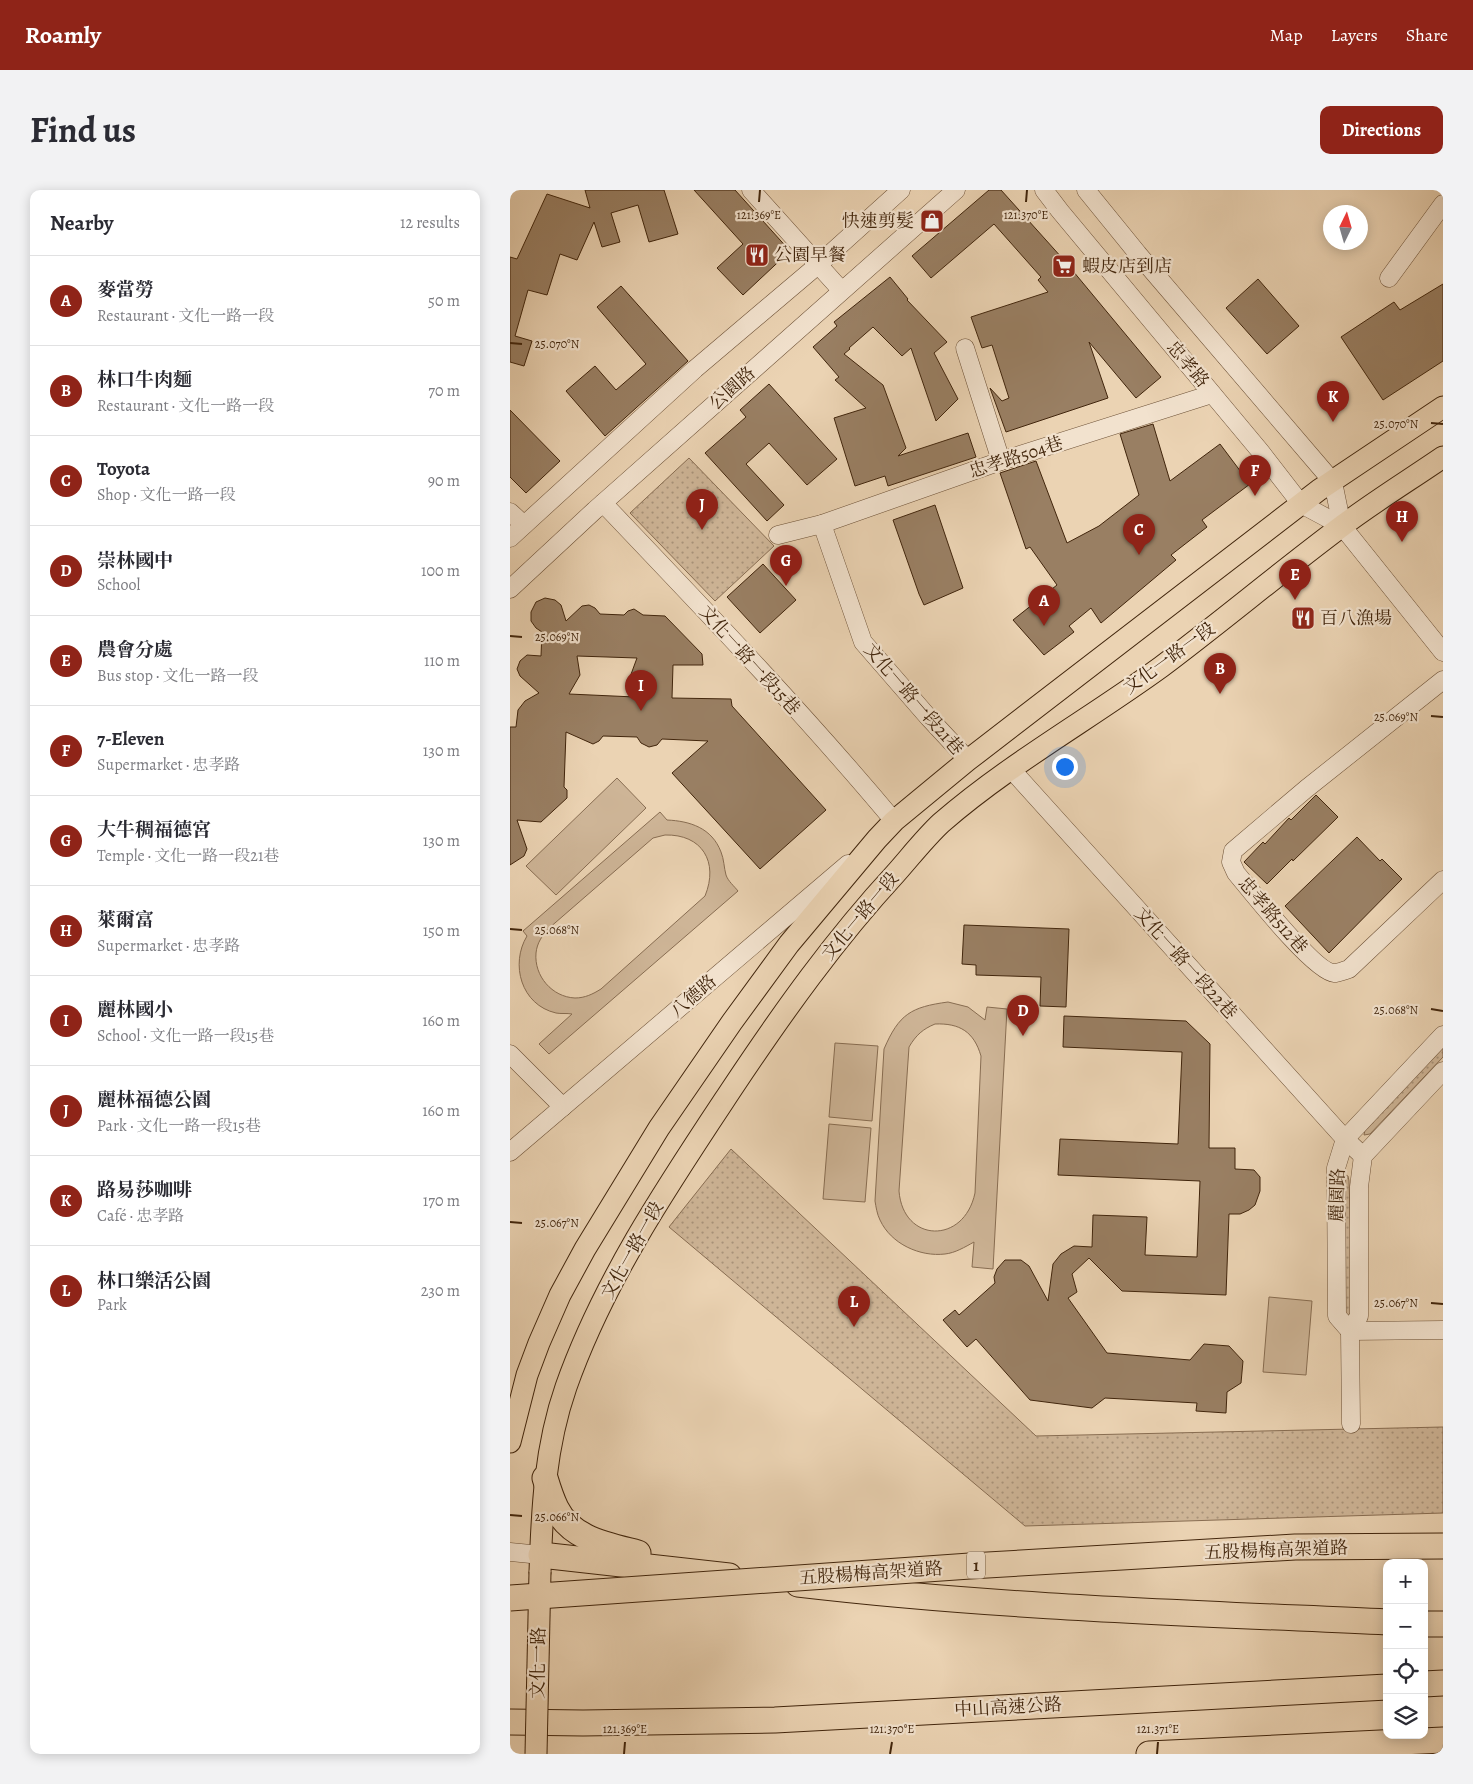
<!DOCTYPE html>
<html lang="en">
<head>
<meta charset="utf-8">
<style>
  body { margin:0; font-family:Alegreya,"Noto Serif TC",serif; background:#f2f2f3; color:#2b2b33 }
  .controls { position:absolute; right:15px; bottom:15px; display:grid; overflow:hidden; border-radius:10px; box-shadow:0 2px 12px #0003 }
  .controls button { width:45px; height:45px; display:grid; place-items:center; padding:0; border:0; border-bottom:1px solid #e1e1e2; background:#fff; color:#2b2b33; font:25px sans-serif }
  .compass { position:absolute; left:813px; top:15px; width:45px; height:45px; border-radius:50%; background:#fff; box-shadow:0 2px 12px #0003; rotate:5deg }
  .you { position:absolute; left:554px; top:576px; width:18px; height:18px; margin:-12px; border:4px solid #fff; border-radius:50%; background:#1a73e8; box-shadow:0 0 0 8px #1a73e833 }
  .badge { display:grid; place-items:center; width:32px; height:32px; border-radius:50%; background:#8f2418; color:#fff; font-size:16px; font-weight:700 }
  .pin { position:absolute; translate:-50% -41px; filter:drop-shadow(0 1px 2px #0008) }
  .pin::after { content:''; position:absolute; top:26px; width:18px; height:15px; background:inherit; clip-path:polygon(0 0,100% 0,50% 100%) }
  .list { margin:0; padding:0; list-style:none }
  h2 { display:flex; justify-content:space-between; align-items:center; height:65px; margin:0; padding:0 20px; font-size:21px }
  h2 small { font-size:16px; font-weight:400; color:#7c7c81 }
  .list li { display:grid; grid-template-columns:32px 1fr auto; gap:15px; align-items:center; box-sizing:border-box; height:90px; padding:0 20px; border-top:1px solid #e1e1e2 }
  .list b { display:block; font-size:19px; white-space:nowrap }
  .list p { margin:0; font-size:16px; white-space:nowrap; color:#7c7c81 }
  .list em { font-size:16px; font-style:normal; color:#7c7c81 }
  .icon { flex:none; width:28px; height:28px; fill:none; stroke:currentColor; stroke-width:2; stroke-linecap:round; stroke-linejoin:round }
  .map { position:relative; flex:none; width:933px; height:1564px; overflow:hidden; border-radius:10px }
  header { display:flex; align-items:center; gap:30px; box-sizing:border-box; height:70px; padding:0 25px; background:#8f2418; color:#fff }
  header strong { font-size:24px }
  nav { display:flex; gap:28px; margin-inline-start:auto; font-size:18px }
  .intro { display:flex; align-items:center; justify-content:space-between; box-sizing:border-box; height:120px; padding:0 30px }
  h1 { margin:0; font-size:35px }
  .button { padding:12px 22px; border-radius:10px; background:#8f2418; color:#fff; font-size:18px; font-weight:700 }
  main { display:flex; gap:30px; padding:0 30px }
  aside { flex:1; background:#fff; border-radius:10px; box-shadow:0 2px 12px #0003 }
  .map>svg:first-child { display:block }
</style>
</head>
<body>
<header>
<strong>Roamly</strong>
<nav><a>Map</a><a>Layers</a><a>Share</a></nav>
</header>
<div class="intro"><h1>Find us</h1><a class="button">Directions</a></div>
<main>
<aside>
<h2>Nearby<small>12 results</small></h2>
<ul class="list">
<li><span class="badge">A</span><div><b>麥當勞</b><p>Restaurant · 文化一路一段</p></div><em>50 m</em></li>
<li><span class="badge">B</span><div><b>林口牛肉麵</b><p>Restaurant · 文化一路一段</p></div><em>70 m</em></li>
<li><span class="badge">C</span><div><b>Toyota</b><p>Shop · 文化一路一段</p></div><em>90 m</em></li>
<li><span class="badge">D</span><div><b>崇林國中</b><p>School</p></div><em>100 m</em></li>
<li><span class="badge">E</span><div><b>農會分處</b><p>Bus stop · 文化一路一段</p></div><em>110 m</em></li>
<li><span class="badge">F</span><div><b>7-Eleven</b><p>Supermarket · 忠孝路</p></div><em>130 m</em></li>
<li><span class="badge">G</span><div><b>大牛稠福德宮</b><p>Temple · 文化一路一段21巷</p></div><em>130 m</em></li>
<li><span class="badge">H</span><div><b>萊爾富</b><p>Supermarket · 忠孝路</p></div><em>150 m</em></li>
<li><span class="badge">I</span><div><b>麗林國小</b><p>School · 文化一路一段15巷</p></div><em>160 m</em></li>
<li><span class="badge">J</span><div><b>麗林福德公園</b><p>Park · 文化一路一段15巷</p></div><em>160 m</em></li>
<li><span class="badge">K</span><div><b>路易莎咖啡</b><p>Café · 忠孝路</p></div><em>170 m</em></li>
<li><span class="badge">L</span><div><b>林口樂活公園</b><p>Park</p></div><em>230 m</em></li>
</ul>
</aside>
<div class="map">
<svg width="933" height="1564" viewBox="0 0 933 1564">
  <defs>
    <pattern id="grass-dots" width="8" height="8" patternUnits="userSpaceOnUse" patternTransform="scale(1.25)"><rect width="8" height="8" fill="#ceb597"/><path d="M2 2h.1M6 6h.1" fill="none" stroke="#a9937a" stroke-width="1.8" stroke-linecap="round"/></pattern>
  </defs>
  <rect width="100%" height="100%" fill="#ebd3b3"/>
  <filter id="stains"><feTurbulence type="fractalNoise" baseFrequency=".004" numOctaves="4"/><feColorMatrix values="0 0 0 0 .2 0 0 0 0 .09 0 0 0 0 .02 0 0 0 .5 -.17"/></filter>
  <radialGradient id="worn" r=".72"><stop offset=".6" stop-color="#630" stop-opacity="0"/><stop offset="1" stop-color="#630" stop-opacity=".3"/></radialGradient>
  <g fill="url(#grass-dots)" stroke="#886d52">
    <path d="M 179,268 L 264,356 L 205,411 L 120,323 Z"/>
    <path d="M 933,856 L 933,867 L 860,944 L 854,945 L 855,940 Z"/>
    <path d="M 221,959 L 526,1246 L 933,1237 L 933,1323 L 515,1336 L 159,1037 Z"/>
    <path d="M 834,985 L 838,986 L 839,991 L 843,1120 L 837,1127 L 833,1119 Z"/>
  </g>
  <g fill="#ceb597" stroke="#886d52" fill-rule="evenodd">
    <path d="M 107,588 L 136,618 L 46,705 L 16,676 Z"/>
    <path d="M 150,622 L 157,630 C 180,631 202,638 211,662 C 214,669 214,678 216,685 C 218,691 224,696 228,701 L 39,864 L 29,854 L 62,824 C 57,823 51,824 46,823 C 11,815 0,774 17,746 L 13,741 ZM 155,645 C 192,644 209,672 195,706 L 91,799 C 83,804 75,808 65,808 C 42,807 24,786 26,763 C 27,753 32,746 38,739 L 143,648 Z"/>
    <path d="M 438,812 L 458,817 L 475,830 L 477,817 L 497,819 L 483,1079 L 462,1077 L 464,1052 C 455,1057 445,1063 435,1064 C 410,1067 381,1054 370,1030 C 367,1024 366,1017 365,1011 L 374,859 C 389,824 401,817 438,812 ZM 425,834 C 450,833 464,842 471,866 L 465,1003 C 454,1055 393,1053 389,1001 L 399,857 C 406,845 413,839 425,834 Z"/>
    <path d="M 325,853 L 368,856 L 362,931 L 319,927 Z"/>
    <path d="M 319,934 L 361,938 L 355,1012 L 313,1009 Z"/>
    <path d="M 759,1107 L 802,1111 L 796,1185 L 753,1182 Z"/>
  </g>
  <g fill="#997f63" stroke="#41250c" fill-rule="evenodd">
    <path d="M 75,0 L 154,0 L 168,44 L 139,52 L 128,15 L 101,23 L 110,52 L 92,57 L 84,32 L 67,70 L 50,64 L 37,105 L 18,100 L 5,146 L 22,151 L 14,176 L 0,172 L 0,67 L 7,69 L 37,4 L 80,18 Z"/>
    <path d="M 184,0 L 225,0 L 280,61 L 233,105 L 207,78 L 233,54 Z"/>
    <path d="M 479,0 L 491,0 L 553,69 L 651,187 L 626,208 L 579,152 L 598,208 L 496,242 L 480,198 L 492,211 L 499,208 L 482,155 L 472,158 L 461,127 L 538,102 L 528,90 L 531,87 L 484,34 L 421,88 L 402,66 Z"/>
    <path d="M 380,87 L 398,109 L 397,110 L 437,152 L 424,163 L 448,209 L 426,231 L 401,158 L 392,166 L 363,137 L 339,158 L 340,159 L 334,164 L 373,195 L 396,258 L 388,266 L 458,243 L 466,267 L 378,296 L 375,286 L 345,296 L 324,228 L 356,218 L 325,190 L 329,187 L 303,157 L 327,136 L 324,132 Z"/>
    <path d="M 748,89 L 789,136 L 757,164 L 716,118 Z"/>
    <path d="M 933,94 L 933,171 L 873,210 L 831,147 L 884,112 L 890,120 Z"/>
    <path d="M 111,96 L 178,171 L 95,246 L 56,201 L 85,176 L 106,200 L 136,174 L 87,117 Z"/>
    <path d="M 259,194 L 327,269 L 297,295 L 259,253 L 236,274 L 274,315 L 257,331 L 195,263 L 236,227 L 230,220 Z"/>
    <path d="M 0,220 L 50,271 L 16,303 L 0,287 Z"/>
    <path d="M 643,234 L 660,291 L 710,254 L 740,294 L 692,330 L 697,337 L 661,365 L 666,370 L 591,433 L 581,418 L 559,436 L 564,442 L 534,465 L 503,430 L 547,395 L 520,357 L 516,359 L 490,283 L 526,271 L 557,353 L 589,336 L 629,305 L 610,244 Z"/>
    <path d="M 425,315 L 453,398 L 414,415 L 409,404 L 383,330 Z"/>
    <path d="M 253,374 L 286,410 L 250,443 L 217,407 Z"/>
    <path d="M 35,408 L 45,410 L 51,415 L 56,431 L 72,416 L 79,415 L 85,418 L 90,424 L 114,425 L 118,421 L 124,419 L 133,425 L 155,426 L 192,464 L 193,475 L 163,475 L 162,508 L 221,509 L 222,516 L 316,620 L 250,679 L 162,583 L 198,551 L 152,549 L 147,555 L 139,557 L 131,553 L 127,547 L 93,546 L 89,551 L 83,554 L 56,542 L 54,597 L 57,600 L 57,608 L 31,632 L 7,630 L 17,659 L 14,666 L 0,675 L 0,537 L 6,537 L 8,520 L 15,511 L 29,503 L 10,486 L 7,479 L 10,471 L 17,465 L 31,466 L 32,442 L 26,438 L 21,431 L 21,422 L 26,412 ZM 67,466 L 127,468 L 120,487 L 125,507 L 59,504 L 70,485 Z"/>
    <path d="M 806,605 L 828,627 L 783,671 L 782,669 L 757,694 L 734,672 L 753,652 L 755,654 L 779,628 L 781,630 Z"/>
    <path d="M 847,647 L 870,671 L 872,669 L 892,689 L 819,763 L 775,716 Z"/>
    <path d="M 454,735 L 559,739 L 556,817 L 530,816 L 531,787 L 466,785 L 466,775 L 452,774 Z"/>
    <path d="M 554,826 L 676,831 L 700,854 L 699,958 L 725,958 L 725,979 L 744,980 L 750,987 L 750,1001 L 745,1015 L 739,1020 L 730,1024 L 719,1024 L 716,1105 L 612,1101 L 579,1068 L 562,1084 L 567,1102 L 558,1108 L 597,1163 L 680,1170 L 694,1154 L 719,1156 L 733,1171 L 731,1193 L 717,1202 L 716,1223 L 686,1221 L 687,1213 L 595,1208 L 582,1218 L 520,1210 L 466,1149 L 457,1157 L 433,1130 L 445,1120 L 449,1125 L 485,1093 L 484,1087 L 487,1079 L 495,1070 L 511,1070 L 519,1076 L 538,1111 L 543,1074 L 551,1064 L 564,1056 L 582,1057 L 583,1025 L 637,1027 L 635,1065 L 687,1067 L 690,991 L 548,985 L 550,949 L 668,954 L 672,862 L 553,857 Z"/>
  </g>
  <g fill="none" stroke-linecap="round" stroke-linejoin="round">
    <g stroke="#6c5036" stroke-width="19">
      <g id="minor">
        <path d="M 241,0 L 331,100"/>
        <path d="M 534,0 L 550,21 L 750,261 L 791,314 L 832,336 L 933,462"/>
        <path d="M 576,0 L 628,64 L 823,292 L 832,336"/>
        <path d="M 879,88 L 933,14"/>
        <path d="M 455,158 L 491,271"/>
        <path d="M 93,313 C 192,417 292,521 384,631"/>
        <path d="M 0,322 L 14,335"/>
        <path d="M 312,334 L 353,452 L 419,528 L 458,570"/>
        <path d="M 268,345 L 312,334 L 491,271 L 702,204"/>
        <path d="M 0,348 L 185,179 L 309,74 L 391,0"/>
        <path d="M 0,399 L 85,320 L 446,0"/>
        <path d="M 933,490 L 796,599 L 723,661 L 721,672 L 726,683 C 741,701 805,782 824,783 C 829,783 835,780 839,779 L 933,690"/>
        <path d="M 501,579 L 835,949 L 853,966"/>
        <path d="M 0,864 L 53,917"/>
        <path d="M 0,962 L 338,674"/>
        <path d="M 840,1141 L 827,1126 L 826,978 L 835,949 L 933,845"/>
        <path d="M 840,1141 L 933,1140"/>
        <path d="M 841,1234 L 840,1141 L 849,1126 L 849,997 L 853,966 L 933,881"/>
        <path d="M 0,1362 L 31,1365"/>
      </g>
    </g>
    <g stroke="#41250c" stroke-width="23">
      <g id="major">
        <path d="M 0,1252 L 17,1185 L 29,1153 L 50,1105 L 75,1059 L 149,938 L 222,832 L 279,754 L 367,649 L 384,631 L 458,570 L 809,300 L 933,217"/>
        <path d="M 30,1382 C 32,1319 35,1257 56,1197 C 94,1089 160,992 223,897 C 273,822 325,749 386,683 C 401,666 415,648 431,633 C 499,574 578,530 651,477 C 711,432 768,384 828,339 C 862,313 898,291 933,267"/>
      </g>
    </g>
    <g stroke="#41250c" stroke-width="27">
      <g id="highway">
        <path d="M 35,1288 C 38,1298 41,1308 46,1318 C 61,1349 97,1355 128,1363"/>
        <path d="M 31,1365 L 219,1386"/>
        <path d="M 288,1394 C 483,1417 680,1423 877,1432"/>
        <path d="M 914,1434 L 933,1434"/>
        <path d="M 914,1494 L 933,1493"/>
        <path d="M 0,1532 L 73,1533 L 265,1530 L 877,1497"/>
        <path d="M 639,1564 L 933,1550"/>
      </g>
    </g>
    <use href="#minor" stroke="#f2e2ce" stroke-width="18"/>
    <use href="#major" stroke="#ebd3b3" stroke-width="21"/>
    <use href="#highway" stroke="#ebd3b3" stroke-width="25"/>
    <g stroke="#41250c" stroke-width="23" stroke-linecap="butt">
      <path id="major-bridge" d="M 26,1564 L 30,1382"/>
    </g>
    <g stroke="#41250c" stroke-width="27" stroke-linecap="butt">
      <path id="highway-bridge" d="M 0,1408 L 460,1376 L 785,1357 L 933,1356"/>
    </g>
    <use href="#major-bridge" stroke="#ebd3b3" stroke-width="21"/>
    <use href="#highway-bridge" stroke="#ebd3b3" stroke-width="25"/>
  </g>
  <path fill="none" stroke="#41250c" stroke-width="2" d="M 249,12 L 250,0M 516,12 L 517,0M 0,153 L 12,154M 921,233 L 933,234M 0,446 L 12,447M 921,526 L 933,527M 0,739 L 12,740M 921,819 L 933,821M 0,1032 L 12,1033M 921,1113 L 933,1114M 0,1325 L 12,1326M 114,1564 L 115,1552M 380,1564 L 382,1552M 647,1564 L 648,1552"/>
  <defs>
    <g id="shop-square" transform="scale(1.25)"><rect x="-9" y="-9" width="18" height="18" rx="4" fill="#8f2418" stroke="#f2e2ce"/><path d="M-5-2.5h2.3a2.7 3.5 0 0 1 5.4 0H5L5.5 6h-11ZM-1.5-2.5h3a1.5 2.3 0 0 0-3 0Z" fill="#fff"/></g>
    <g id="restaurant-square" transform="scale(1.25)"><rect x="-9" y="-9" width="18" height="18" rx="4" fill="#8f2418" stroke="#f2e2ce"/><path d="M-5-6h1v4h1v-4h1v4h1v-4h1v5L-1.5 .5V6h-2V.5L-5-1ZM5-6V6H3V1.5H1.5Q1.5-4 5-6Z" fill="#fff"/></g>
    <g id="supermarket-square" transform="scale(1.25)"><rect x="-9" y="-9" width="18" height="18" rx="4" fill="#8f2418" stroke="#f2e2ce"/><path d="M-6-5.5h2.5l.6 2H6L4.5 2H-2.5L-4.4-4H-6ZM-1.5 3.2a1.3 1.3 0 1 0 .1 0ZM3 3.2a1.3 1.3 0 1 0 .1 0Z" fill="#fff"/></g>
  </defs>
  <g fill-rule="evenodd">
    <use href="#shop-square" x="422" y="31"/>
    <use href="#restaurant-square" x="247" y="65"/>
    <use href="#supermarket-square" x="554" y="76"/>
    <use href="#restaurant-square" x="793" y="428"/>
  </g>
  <g text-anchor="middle" stroke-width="4.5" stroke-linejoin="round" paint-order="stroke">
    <rect fill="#f2e2ce" stroke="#765e46" stroke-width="1" x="457" y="1361.5" width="18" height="27" rx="4"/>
    <g font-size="16" font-weight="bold" fill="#41250c">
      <text x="466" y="1381">1</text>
    </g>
    <g font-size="18" fill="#41250c" stroke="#f2e2ce" text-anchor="start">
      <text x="404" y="37" text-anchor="end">快速剪髮</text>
      <text x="264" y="71">公園早餐</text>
      <text x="572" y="82">蝦皮店到店</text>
      <text x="810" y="434">百八漁場</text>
    </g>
    <g font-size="18" fill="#41250c" stroke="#f2e2ce">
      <text transform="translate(678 174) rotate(50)" y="6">忠孝路</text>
      <text transform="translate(222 198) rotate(-42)" y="6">公園路</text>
      <text transform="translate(506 267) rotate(-18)" y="6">忠孝路504巷</text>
      <text transform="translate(659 468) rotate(-36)" y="6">文化一路一段</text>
      <text transform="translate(240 470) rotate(48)" y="6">文化一路一段15巷</text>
      <text transform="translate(404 509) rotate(49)" y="6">文化一路一段21巷</text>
      <text transform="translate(763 725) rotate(49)" y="6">忠孝路512巷</text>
      <text transform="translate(350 726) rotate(-50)" y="6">文化一路一段</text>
      <text transform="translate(676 773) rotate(48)" y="6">文化一路一段22巷</text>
      <text transform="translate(183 806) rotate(-41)" y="6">八德路</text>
      <text transform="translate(827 1005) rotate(-88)" y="6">麗園路</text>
      <text transform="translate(122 1060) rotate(-61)" y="6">文化一路一段</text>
      <text transform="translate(766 1360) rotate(-2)" y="6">五股楊梅高架道路</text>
      <text transform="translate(361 1383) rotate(-4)" y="6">五股楊梅高架道路</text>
      <text transform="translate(28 1473) rotate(-89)" y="6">文化一路</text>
      <text transform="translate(498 1517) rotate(-3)" y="6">中山高速公路</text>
    </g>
  </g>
  <g font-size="12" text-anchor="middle" fill="#41250c" stroke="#f2e2ce" stroke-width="4.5" stroke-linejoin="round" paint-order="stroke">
    <text x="249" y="29">121.369°E</text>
    <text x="516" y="29">121.370°E</text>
    <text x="47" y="158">25.070°N</text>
    <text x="886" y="238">25.070°N</text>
    <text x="47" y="451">25.069°N</text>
    <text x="886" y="531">25.069°N</text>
    <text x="47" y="744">25.068°N</text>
    <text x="886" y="824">25.068°N</text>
    <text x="47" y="1037">25.067°N</text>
    <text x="886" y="1117">25.067°N</text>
    <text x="47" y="1331">25.066°N</text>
    <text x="115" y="1543">121.369°E</text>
    <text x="382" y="1543">121.370°E</text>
    <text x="648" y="1543">121.371°E</text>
  </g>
  <rect width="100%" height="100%" filter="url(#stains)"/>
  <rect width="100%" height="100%" fill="url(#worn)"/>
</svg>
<div class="controls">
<button>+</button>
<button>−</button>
<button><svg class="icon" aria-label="locate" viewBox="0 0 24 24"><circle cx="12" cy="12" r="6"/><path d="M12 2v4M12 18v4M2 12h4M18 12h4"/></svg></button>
<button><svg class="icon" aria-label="layers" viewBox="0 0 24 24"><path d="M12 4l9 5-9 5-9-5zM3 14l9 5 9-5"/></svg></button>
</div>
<svg class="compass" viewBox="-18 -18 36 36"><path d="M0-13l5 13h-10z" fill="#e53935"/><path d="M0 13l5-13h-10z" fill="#7c7c81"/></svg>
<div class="you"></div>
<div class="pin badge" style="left:534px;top:436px">A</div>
<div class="pin badge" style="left:710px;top:504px">B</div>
<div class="pin badge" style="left:629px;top:365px">C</div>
<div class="pin badge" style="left:513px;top:846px">D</div>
<div class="pin badge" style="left:785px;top:410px">E</div>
<div class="pin badge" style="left:745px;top:306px">F</div>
<div class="pin badge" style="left:276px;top:396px">G</div>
<div class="pin badge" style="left:892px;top:352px">H</div>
<div class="pin badge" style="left:131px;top:521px">I</div>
<div class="pin badge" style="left:192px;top:340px">J</div>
<div class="pin badge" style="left:823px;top:232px">K</div>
<div class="pin badge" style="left:344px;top:1137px">L</div>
</div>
</main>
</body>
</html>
